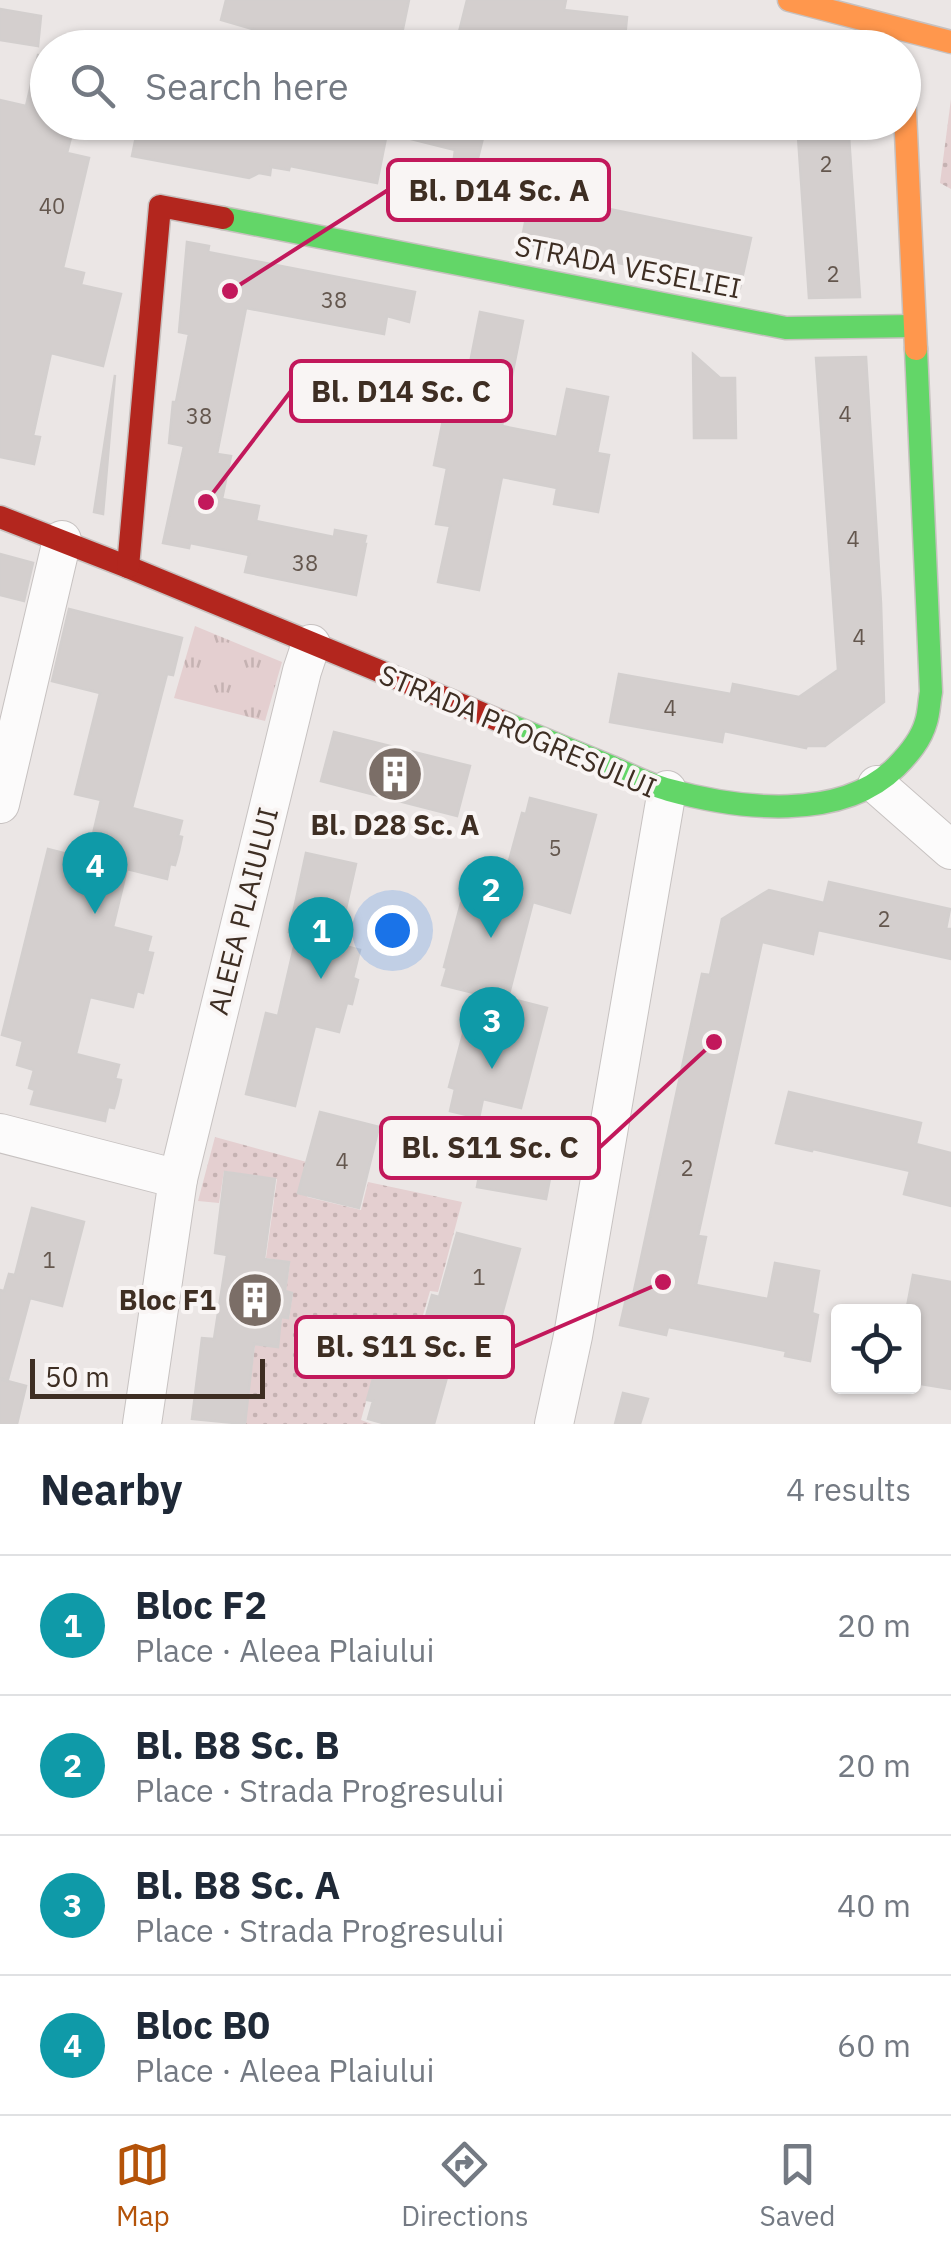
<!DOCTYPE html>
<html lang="en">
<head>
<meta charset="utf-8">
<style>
  body { margin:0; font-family:"IBM Plex Sans",sans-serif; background:#f2f2f3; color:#1f2937 }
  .controls { position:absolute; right:30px; bottom:30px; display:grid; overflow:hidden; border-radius:10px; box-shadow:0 2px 8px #0004 }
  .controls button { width:90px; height:90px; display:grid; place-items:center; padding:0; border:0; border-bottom:2px solid #e0e1e3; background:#fff; color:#1f2937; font:50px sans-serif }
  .scale { position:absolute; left:30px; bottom:25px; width:235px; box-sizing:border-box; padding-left:10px; border:5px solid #3e2e23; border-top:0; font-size:28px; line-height:35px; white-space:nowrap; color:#3e2e23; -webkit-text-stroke:8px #f9f5f4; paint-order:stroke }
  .you { position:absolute; left:392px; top:930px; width:35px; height:35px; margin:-25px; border:8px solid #fff; border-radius:50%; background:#1a73e8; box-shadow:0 0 0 15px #1a73e833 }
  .badge { display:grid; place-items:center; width:65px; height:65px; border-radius:50%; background:#b45309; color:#fff; font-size:32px; font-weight:700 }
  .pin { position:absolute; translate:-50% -82px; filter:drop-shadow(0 2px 5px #0008) }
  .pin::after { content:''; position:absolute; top:52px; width:35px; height:30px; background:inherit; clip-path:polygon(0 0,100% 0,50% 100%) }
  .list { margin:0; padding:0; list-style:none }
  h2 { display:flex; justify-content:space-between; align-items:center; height:130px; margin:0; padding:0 40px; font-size:42px }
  h2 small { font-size:32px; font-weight:400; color:#747a83 }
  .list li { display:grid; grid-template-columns:65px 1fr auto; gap:30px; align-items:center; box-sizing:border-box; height:140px; padding:0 40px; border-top:2px solid #e0e1e3 }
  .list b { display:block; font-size:38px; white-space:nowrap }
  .list p { margin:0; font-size:32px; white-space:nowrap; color:#747a83 }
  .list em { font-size:32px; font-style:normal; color:#747a83 }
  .icon { flex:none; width:55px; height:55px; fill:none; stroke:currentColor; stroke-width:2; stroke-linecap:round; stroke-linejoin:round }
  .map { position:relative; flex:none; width:951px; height:1424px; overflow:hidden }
  .search { position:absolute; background:#fff; box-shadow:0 2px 8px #0004; left:30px; right:30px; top:30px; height:110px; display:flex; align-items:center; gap:25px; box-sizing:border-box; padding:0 35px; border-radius:55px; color:#747a83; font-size:38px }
  .sheet { height:690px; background:#fff }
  nav { display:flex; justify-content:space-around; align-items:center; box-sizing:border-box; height:140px; border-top:2px solid #e0e1e3; background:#fff; font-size:28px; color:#747a83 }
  nav a { display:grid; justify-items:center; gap:5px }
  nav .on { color:#b45309 }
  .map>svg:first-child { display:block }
</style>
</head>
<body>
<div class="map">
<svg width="951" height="1424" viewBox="0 0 951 1424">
  <defs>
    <pattern id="grass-dots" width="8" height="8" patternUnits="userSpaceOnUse" patternTransform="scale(2.5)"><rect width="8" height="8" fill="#e4cfd0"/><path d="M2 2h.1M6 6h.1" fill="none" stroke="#c5b2b2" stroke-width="1.8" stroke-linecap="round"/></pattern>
    <pattern id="park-tufts" width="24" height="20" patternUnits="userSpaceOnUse" patternTransform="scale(2.5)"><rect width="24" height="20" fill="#e4cfd0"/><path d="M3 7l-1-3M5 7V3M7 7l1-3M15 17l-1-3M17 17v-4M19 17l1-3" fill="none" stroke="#c5b2b2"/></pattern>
  </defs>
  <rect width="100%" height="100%" fill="#ebe6e5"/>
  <g fill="url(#grass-dots)">
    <path d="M 951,99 L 951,189 L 940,183 Z"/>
    <path d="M 215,1137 L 314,1164 L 307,1197 L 361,1210 L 368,1182 L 462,1202 L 438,1292 L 430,1291 L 421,1322 L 390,1315 L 361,1420 L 372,1424 L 245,1424 L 255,1345 L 278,1347 L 282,1318 L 289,1318 L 293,1293 L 286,1291 L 290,1262 L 266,1258 L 277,1179 L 224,1171 L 219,1203 L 198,1201 Z"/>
  </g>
  <path fill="url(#park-tufts)" d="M 195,626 L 282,662 L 265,721 L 174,698 Z"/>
  <g fill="#d4cfce" stroke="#d3cfce" stroke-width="2.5">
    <path d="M 226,0 L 409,0 L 399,48 L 252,48 L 256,30 L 221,20 Z"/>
    <path d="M 467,0 L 566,0 L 564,10 L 627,17 L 624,48 L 455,48 Z"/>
    <path d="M 0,9 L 41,16 L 38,46 L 0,40 Z"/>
    <path d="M 38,55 L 48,56 L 48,122 L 75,122 L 67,153 L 89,158 L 63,268 L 84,273 L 81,285 L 121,294 L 103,366 L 51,353 L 33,436 L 40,437 L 34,464 L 0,457 L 0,100 L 26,106 Z"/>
    <path d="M 139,122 L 223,122 L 278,133 L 280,122 L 347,122 L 381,129 L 382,122 L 487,122 L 477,162 L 454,157 L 455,150 L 387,133 L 377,183 L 290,166 L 289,170 L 271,167 L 270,175 L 259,173 L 249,178 L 132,156 Z"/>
    <path d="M 797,122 L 848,122 L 860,297 L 809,298 Z"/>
    <path d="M 531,193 L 751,238 L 740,288 L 521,243 Z"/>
    <path d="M 187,242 L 209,246 L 208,252 L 415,292 L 409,322 L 387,316 L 384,334 L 246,308 L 217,454 L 231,456 L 222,499 L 259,506 L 256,521 L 334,537 L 335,530 L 366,536 L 364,544 L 366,544 L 356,595 L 245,572 L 249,555 L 190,543 L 189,548 L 163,543 L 184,446 L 169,443 L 173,402 L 176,402 L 189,334 L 179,332 Z"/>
    <path d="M 480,312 L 523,321 L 502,426 L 557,437 L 567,389 L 608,397 L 597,453 L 609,455 L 598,512 L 554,504 L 557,488 L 502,477 L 479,590 L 438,582 L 450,526 L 436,524 L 447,468 L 434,465 L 454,365 L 469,368 Z"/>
    <path d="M 693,354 L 720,378 L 735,378 L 736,438 L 694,438 Z"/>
    <path d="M 866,357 L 881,603 L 884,702 L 825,746 L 807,746 L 806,748 L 724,731 L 722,742 L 610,722 L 619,674 L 731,694 L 733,684 L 799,697 L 838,670 L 816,358 Z"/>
    <path d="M 115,375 L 103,514 L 94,512 Z"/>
    <path d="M 0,554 L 33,563 L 24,601 L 0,595 Z"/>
    <path d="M 69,609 L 182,638 L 173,675 L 167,674 L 132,808 L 182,821 L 178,836 L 182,837 L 179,851 L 175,865 L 170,864 L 167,879 L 127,869 L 113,927 L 151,937 L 147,952 L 153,953 L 143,993 L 137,991 L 133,1007 L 90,997 L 76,1054 L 119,1065 L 115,1079 L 121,1080 L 118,1094 L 114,1108 L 108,1107 L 105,1121 L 31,1104 L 35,1090 L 29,1088 L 34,1070 L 17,1065 L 23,1041 L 2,1035 L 48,849 L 87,859 L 101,800 L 75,794 L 100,693 L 52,681 Z"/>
    <path d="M 334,732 L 470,766 L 457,816 L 321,781 Z"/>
    <path d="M 530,798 L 596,815 L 570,913 L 533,902 L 508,998 L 547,1008 L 521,1108 L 483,1099 L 479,1118 L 450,1111 L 455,1089 L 449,1087 L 474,993 L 442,985 L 447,968 L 444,967 L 461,903 L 465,904 L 469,886 L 500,894 L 522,813 L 526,814 Z"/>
    <path d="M 306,853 L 356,864 L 338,944 L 360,950 L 353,978 L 358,980 L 352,1004 L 347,1003 L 339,1032 L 315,1026 L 295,1106 L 246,1094 L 266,1013 L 278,1016 L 297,934 L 289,932 Z"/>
    <path d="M 829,882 L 950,909 L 946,929 L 951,929 L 951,959 L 818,930 L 813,954 L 762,942 L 698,1236 L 706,1237 L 696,1285 L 768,1299 L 775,1263 L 819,1271 L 812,1313 L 818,1315 L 810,1361 L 785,1356 L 786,1351 L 668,1327 L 666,1335 L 620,1325 L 626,1299 L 632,1300 L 702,974 L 710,975 L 722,919 L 769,890 L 824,903 Z"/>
    <path d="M 789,1092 L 921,1123 L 916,1144 L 951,1153 L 951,1206 L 904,1194 L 910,1171 L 813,1149 L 812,1151 L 776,1143 Z"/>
    <path d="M 320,1112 L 379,1127 L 359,1208 L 298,1193 Z"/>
    <path d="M 483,1154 L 552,1168 L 546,1199 L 477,1187 Z"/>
    <path d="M 225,1172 L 275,1179 L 264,1259 L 289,1262 L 285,1291 L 292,1293 L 288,1318 L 281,1317 L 278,1347 L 254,1344 L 245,1424 L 192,1419 L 202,1338 L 214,1339 L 227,1255 L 215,1253 Z"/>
    <path d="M 32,1208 L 84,1222 L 62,1306 L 30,1298 L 8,1379 L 0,1378 L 0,1290 L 4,1291 L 9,1274 L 15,1275 Z"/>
    <path d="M 457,1233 L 520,1249 L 493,1347 L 458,1338 L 434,1424 L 386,1424 L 368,1419 L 373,1401 L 367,1400 L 386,1332 L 391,1333 L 395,1320 L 423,1327 L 432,1295 L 439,1297 Z"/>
    <path d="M 913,1275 L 951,1282 L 951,1389 L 914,1383 L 914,1312 L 906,1312 Z"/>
    <path d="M 0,1379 L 26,1386 L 17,1424 L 0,1424 Z"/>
    <path d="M 623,1393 L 648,1399 L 640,1424 L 615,1424 Z"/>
  </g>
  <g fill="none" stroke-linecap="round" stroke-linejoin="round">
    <g stroke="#c7c2c1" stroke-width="40">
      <g id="street">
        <path d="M 877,785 L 951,850"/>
        <path d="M 0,804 L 62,540"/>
        <path d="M 0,1133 L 178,1179 L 142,1424"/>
        <path d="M 178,1179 L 302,671 L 311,644"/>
        <path d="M 554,1424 L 573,1336 L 667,790"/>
      </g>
    </g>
    <g stroke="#c7c1bf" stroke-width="25">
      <g id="fast">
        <path d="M 223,218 L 786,328 L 913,326"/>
        <path d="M 505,723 C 541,738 576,752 612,767 C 630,775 650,785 669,790 C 738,809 841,822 896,767 C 909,754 921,740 926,722 C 929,713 929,702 931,692 L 916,349"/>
      </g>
    </g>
    <g stroke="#c7c1bf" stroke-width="25">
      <g id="slow">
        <path d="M 789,0 L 951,42"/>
        <path d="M 904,90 L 916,349"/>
      </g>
    </g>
    <g stroke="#c7c1bf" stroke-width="25">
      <g id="jam">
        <path d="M 0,517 L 128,567 L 505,723"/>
        <path d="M 128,567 L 160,206 L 223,218"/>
      </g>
    </g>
    <use href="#street" stroke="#fcfbfb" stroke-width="38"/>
    <use href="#fast" stroke="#63d668" stroke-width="22"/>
    <use href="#slow" stroke="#ff974d" stroke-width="22"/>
    <use href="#jam" stroke="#b3261e" stroke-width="22"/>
  </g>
  <defs>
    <g id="building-disc" transform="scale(2.875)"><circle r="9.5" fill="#7b6e67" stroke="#f9f5f4"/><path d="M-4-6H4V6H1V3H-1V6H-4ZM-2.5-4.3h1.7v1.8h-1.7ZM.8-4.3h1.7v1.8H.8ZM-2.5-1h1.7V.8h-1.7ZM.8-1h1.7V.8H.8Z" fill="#fff"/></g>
  </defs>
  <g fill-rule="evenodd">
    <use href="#building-disc" x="395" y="774"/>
    <use href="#building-disc" x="255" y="1300"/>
  </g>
  <g text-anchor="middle" stroke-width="8" stroke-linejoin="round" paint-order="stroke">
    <g font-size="22" fill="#64574e">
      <text x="826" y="172">2</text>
      <text x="52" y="214">40</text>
      <text x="833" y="282">2</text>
      <text x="334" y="308">38</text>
      <text x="845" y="422">4</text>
      <text x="199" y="424">38</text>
      <text x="853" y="547">4</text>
      <text x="305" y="571">38</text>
      <text x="859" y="645">4</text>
      <text x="670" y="716">4</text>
      <text x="555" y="856">5</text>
      <text x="884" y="927">2</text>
      <text x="342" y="1169">4</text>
      <text x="687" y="1176">2</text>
      <text x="49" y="1268">1</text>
      <text x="479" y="1285">1</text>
    </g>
    <g font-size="28" fill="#3e2e23" stroke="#f9f5f4">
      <text transform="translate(628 267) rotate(11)" y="10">STRADA VESELIEI</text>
      <text transform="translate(518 731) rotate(23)" y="10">STRADA PROGRESULUI</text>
      <text transform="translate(243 911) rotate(-76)" y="10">ALEEA PLAIULUI</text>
    </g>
    <g font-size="28" font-weight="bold" fill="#3e2e23" stroke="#f9f5f4">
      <text x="395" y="835">Bl. D28 Sc. A</text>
      <text x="216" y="1310" text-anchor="end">Bloc F1</text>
    </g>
  </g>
  <path fill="none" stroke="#c2185b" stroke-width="4" d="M230 291L388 190M206 502L291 391M714 1042L599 1148M663 1282L513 1347"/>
  <g fill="#c2185b" stroke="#f9f5f4" stroke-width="4">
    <circle cx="230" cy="291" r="10"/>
    <circle cx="206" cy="502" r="10"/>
    <circle cx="714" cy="1042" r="10"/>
    <circle cx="663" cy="1282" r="10"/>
  </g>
  <g fill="#f9f5f4" stroke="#c2185b" stroke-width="4">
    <rect x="388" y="160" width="221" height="60" rx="10"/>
    <rect x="291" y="361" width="220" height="60" rx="10"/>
    <rect x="381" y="1118" width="218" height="60" rx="10"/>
    <rect x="296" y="1317" width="217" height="60" rx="10"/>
  </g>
  <g font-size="30" text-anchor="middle" font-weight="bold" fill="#3e2e23">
    <text x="499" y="201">Bl. D14 Sc. A</text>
    <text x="401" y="402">Bl. D14 Sc. C</text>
    <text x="490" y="1158">Bl. S11 Sc. C</text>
    <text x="404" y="1357">Bl. S11 Sc. E</text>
  </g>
</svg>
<div class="controls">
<button><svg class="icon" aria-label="locate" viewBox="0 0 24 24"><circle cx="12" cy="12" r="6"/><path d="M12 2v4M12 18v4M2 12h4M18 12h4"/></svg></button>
</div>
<div class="scale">50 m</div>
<div class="you"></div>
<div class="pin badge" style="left:321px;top:979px;background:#0f9aa8">1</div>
<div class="pin badge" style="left:491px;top:938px;background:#0f9aa8">2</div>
<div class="pin badge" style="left:492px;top:1069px;background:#0f9aa8">3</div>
<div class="pin badge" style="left:95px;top:914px;background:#0f9aa8">4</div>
<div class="search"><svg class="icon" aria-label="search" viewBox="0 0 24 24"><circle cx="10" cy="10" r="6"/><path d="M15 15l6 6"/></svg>Search here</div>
</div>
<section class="sheet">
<h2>Nearby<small>4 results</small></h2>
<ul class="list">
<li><span class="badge" style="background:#0f9aa8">1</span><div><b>Bloc F2</b><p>Place · Aleea Plaiului</p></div><em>20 m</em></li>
<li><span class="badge" style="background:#0f9aa8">2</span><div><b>Bl. B8 Sc. B</b><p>Place · Strada Progresului</p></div><em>20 m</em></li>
<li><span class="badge" style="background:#0f9aa8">3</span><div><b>Bl. B8 Sc. A</b><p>Place · Strada Progresului</p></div><em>40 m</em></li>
<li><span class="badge" style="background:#0f9aa8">4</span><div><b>Bloc B0</b><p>Place · Aleea Plaiului</p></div><em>60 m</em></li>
</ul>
</section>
<nav>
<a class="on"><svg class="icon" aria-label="map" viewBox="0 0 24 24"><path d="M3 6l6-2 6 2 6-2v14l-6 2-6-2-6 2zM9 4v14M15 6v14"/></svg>Map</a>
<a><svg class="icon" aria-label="directions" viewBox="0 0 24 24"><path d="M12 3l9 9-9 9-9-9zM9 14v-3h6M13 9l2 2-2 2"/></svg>Directions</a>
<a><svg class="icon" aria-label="saved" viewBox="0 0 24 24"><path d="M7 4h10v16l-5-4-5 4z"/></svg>Saved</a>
</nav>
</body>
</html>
